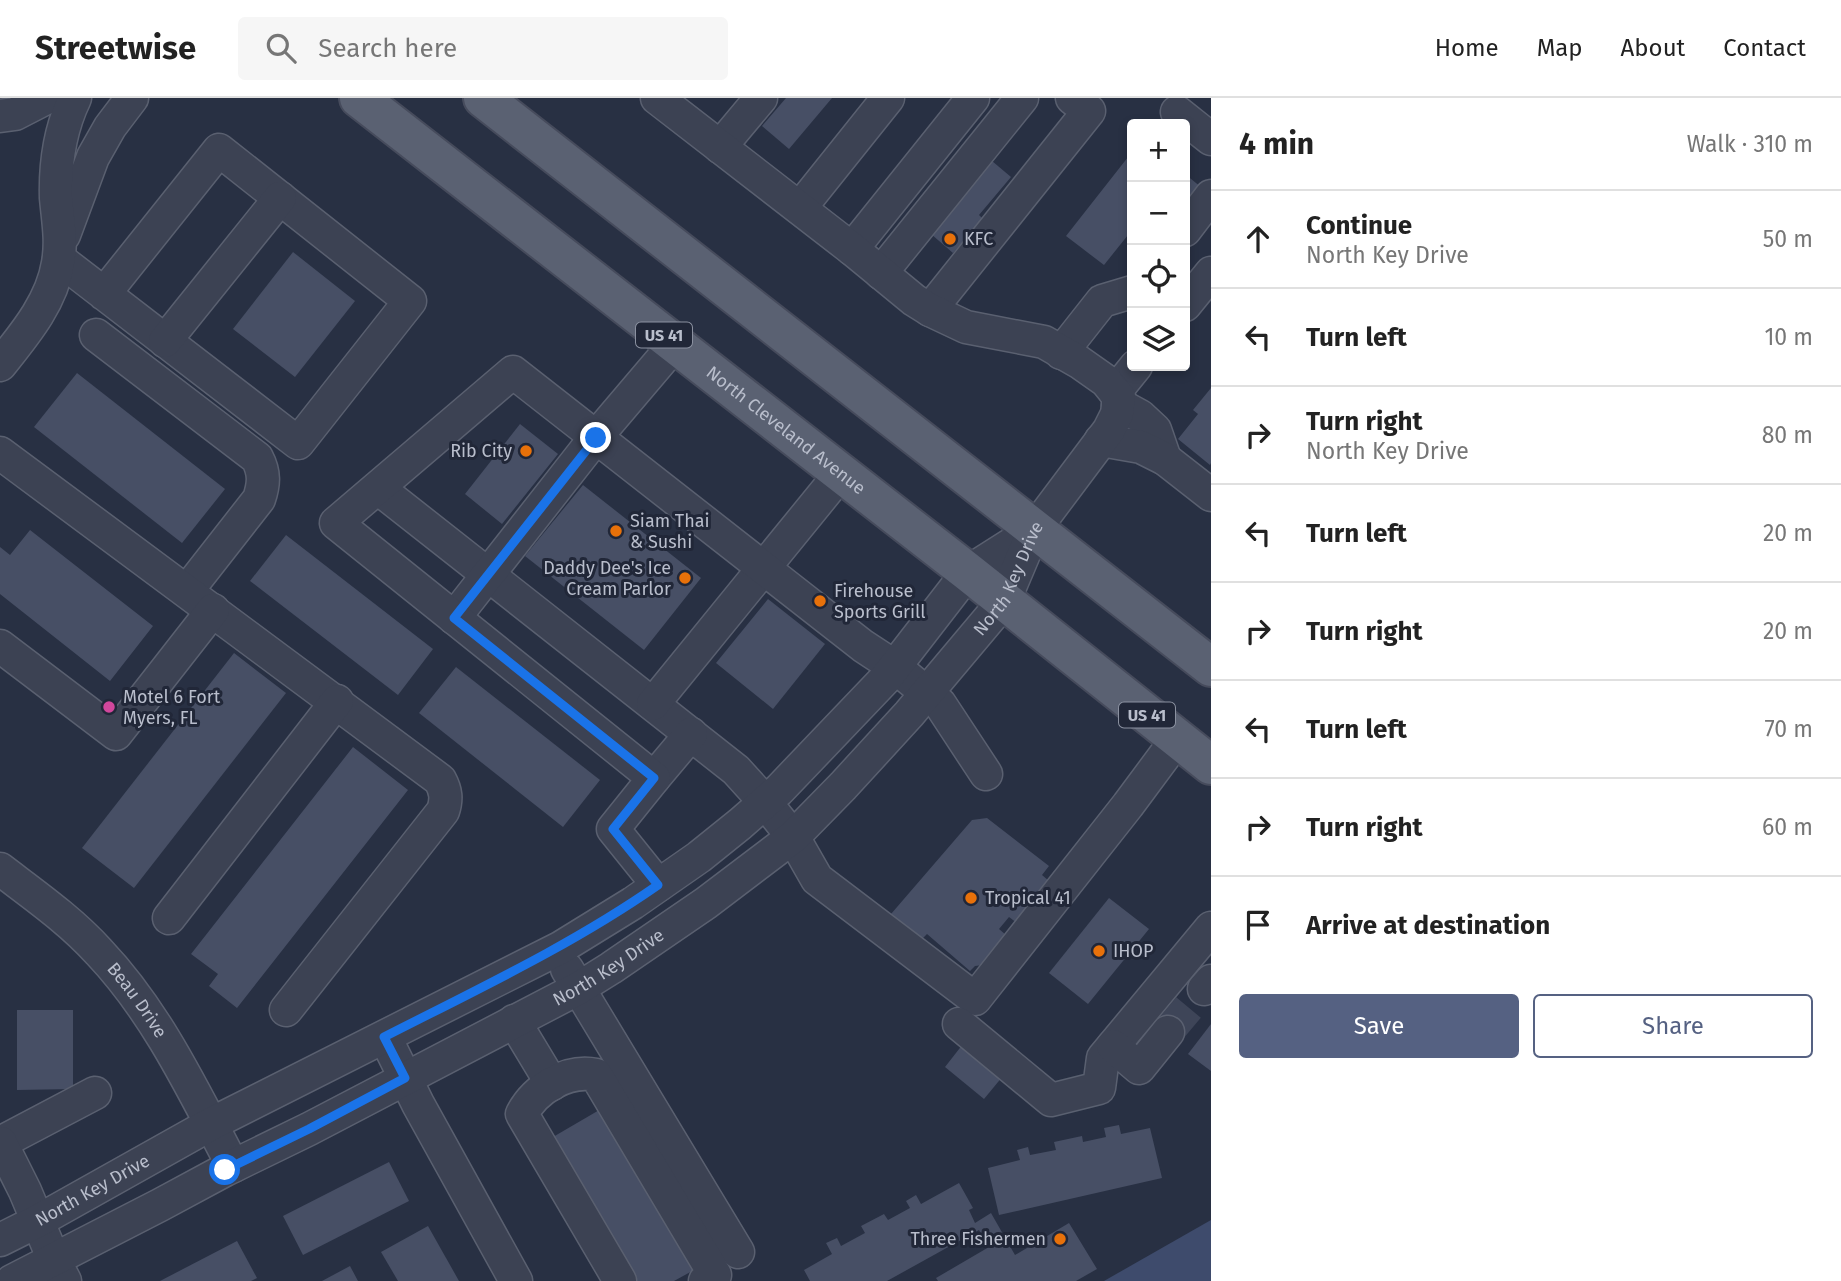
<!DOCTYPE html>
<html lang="en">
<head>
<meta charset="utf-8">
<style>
  body { margin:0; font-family:"Fira Sans",sans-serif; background:#f6f6f6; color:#222 }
  .controls { position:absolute; right:21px; top:21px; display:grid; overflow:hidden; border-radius:7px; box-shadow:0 4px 10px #0003 }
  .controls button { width:63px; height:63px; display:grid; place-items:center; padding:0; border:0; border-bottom:2px solid #e0e0e0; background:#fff; color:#222; font:35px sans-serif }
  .stop { position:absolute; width:21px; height:21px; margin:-16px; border:5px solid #1a73e8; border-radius:50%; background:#fff }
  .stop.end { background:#1a73e8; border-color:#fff; box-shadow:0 2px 7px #0008 }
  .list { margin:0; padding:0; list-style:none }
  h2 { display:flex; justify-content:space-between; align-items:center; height:91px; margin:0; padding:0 28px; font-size:30px }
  h2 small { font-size:23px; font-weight:400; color:#767676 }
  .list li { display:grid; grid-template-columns:46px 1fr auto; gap:21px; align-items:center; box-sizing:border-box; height:98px; padding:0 28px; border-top:2px solid #e0e0e0 }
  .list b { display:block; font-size:26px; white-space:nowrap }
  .list p { margin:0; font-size:23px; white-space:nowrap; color:#767676 }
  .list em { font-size:23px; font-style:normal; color:#767676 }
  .actions { display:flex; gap:14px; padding:21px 28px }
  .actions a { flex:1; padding:16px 0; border:2px solid #556182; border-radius:7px; text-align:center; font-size:24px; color:#556182 }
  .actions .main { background:#556182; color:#fff }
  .icon { flex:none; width:38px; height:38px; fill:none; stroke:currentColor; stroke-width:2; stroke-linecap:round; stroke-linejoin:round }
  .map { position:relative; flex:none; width:1211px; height:1183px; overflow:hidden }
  header { display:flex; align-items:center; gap:42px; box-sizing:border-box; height:98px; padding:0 35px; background:#fff; border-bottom:2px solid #e0e0e0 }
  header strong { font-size:33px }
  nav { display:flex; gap:38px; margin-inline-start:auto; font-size:24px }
  .search { width:490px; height:63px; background:#f6f6f6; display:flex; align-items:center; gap:18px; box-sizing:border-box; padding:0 24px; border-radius:7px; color:#767676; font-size:26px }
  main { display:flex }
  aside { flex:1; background:#fff }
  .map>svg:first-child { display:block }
</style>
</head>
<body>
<header>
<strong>Streetwise</strong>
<div class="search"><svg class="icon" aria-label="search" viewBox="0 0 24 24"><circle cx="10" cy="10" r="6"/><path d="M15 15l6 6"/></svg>Search here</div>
<nav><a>Home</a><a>Map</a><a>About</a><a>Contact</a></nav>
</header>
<main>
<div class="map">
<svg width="1211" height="1183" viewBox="0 0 1211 1183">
  <rect width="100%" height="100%" fill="#283043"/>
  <path fill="#3e4b6c" d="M 1211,1122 L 1211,1183 L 1104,1183 Z"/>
  <g fill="#474f65">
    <path d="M 786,0 L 832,0 L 789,51 L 762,28 Z"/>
    <path d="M 1132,54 L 1132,132 L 1104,167 L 1066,138 Z"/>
    <path d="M 992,63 L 1011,79 L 979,117 L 983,121 L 953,155 L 931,136 Z"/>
    <path d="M 1185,76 L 1207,94 L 1185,122 Z"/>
    <path d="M 293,154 L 355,203 L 295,279 L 233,231 Z"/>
    <path d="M 77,275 L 225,391 L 182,445 L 34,329 Z"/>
    <path d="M 1211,290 L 1211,365 L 1210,367 L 1178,341 L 1198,316 L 1193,312 Z"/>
    <path d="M 520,326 L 558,356 L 502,426 L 465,396 Z"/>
    <path d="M 583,387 L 701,480 L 644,552 L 525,458 Z"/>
    <path d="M 30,432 L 153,528 L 110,583 L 0,496 L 0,449 L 10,457 Z"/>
    <path d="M 286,437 L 433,551 L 398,597 L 250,483 Z"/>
    <path d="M 768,501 L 825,546 L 773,611 L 716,565 Z"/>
    <path d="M 234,555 L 286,595 L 134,790 L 82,750 Z"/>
    <path d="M 456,569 L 600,682 L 563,729 L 419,615 Z"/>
    <path d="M 353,649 L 408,692 L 237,910 L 209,888 L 218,876 L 191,856 Z"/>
    <path d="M 987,720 L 1049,768 L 1042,777 L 1049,783 L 1017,825 L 1009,819 L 999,831 L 1006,837 L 983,867 L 975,868 L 970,873 L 927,836 L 921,842 L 891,816 L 972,722 Z"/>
    <path d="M 1109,800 L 1149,831 L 1088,906 L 1049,875 Z"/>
    <path d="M 17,912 L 73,912 L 73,991 L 17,992 Z"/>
    <path d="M 1211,926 L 1211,973 L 1188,956 Z"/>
    <path d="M 963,946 L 1003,978 L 984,1001 L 945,969 Z"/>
    <path d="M 601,1011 L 694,1172 L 674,1183 L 636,1183 L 553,1039 Z"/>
    <path d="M 1119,1027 L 1121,1036 L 1150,1030 L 1162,1080 L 999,1117 L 988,1070 L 1020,1062 L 1017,1052 L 1028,1049 L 1030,1057 L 1056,1052 L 1054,1044 L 1082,1038 L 1083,1044 L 1106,1039 L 1104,1030 Z"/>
    <path d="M 389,1064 L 409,1103 L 303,1157 L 283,1118 Z"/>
    <path d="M 959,1085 L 973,1110 L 969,1112 L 975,1125 L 991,1115 L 1015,1157 L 1069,1125 L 1097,1171 L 1076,1183 L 938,1183 L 936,1180 L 989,1149 L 979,1132 L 887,1183 L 810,1183 L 804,1172 L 832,1156 L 826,1145 L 837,1140 L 841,1148 L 865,1135 L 861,1128 L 884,1116 L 888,1122 L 910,1110 L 906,1103 L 916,1097 L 921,1106 Z"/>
    <path d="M 428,1128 L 459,1183 L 398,1183 L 381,1154 Z"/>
    <path d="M 237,1143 L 257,1180 L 251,1183 L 160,1183 Z"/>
    <path d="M 350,1168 L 358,1183 L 322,1183 Z"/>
  </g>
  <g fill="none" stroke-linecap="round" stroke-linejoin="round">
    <path stroke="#3e4558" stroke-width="32" stroke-dasharray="32 16" stroke-linecap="butt" d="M 1168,934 L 1204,891"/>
    <g stroke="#5a6070" stroke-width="35">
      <g id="minor">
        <path d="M 1177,14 L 1211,41"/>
        <path d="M 0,18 L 15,16 L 46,0"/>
        <path d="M 720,49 L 761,0"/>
        <path d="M 800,110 L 888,0"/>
        <path d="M 1185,132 L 1211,98"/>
        <path d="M 64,137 L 93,59 L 110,29 L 132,0"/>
        <path d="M 852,151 L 973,0"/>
        <path d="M 59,161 L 298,345 L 410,203 L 219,52 L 104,196"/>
        <path d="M 881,175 L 1022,0"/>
        <path d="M 1185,207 L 1211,175"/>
        <path d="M 930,212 L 1089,13 L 1072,0"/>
        <path d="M 96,237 L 257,360 C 265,375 264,386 259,401 L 187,493"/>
        <path d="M 165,243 L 280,100"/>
        <path d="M 1061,255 L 1102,203 L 1132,194"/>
        <path d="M 0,267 C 24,237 52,204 58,165 C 62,143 58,122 56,100 C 55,66 60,31 75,0"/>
        <path d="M 1115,294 L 1136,268"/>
        <path d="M 1118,306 L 1140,318 L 1155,332 L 1165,361"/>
        <path d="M 1101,342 L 1141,349 L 1165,361 L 1211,397"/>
        <path d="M 0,355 L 440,682 C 446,693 447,701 443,713 L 286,912"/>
        <path d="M 378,390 L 736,672 L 765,704 L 793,739 L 817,781 L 975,901 L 1128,707 L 1177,641"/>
        <path d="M 454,520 L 596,339 L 675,246"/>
        <path d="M 0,548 L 116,636 L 213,512"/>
        <path d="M 653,606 L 841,375"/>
        <path d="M 654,680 L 691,636"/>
        <path id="s1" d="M 0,771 C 34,797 70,822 99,854 C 157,915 194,994 233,1068"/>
        <path d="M 658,787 L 613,731 L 654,680 L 336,425 L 513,274 L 863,548 L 895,569 L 940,606 L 986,676"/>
        <path d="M 169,820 L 337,603"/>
        <path d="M 567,871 L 738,1154"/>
        <path d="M 1204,891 L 1211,883"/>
        <path d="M 514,923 L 552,986"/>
        <path d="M 959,926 L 1051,1002 L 1099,990 L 1103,960 L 1211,830"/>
        <path d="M 385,939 L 418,1006 L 516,1183"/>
        <path d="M 1113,948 L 1139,970 L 1168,934"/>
        <path d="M 0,1045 L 95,995"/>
        <path d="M 1,1045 L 25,1093 L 54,1162 L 65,1183"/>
        <path id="s2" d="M 0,1142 L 38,1123 L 211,1026 L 560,850 L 633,805 L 699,759 L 740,726 L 779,692 L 886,580 L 968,474 L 1034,432"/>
        <path id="s3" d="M 12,1183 L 160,1107 L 225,1072 L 309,1031 L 579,890 L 611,870 L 706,805 L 793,739 L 843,688 L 909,616 L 1004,503 L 1034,432 L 1109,332 L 1117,316 L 1119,299 L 1106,283 L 1079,264 L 1044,244 L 966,229 L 930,212 L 914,202 L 852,151 L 657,0"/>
        <path d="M 620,1183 L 522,1016 C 535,991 567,971 596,977 L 715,1177 L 705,1183"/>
      </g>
    </g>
    <g stroke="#464b5c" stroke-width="42">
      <g id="major">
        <path id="s4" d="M 359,0 L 968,474 L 1211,667"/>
        <path d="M 483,0 L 1211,569"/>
      </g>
    </g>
    <use href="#minor" stroke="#3c4253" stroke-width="32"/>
    <use href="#major" stroke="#5a6172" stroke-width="38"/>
  </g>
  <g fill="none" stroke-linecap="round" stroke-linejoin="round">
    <path stroke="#1a73e8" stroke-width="9" d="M 225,1072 L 309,1031 L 405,980 L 384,939 C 478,891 572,847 658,787 L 613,731 L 654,680 L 454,520 L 596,340"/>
  </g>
  <g fill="#e8710a" stroke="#212738" stroke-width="2.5">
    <circle cx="950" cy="141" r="7"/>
    <circle cx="526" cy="353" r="7"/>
    <circle cx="616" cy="433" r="7"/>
    <circle cx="685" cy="480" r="7"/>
    <circle cx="820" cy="503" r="7"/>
    <circle cx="971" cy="800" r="7"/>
    <circle cx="1099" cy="853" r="7"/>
    <circle cx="1060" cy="1141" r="7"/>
  </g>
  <circle fill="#d1479c" stroke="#212738" stroke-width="2.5" cx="109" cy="609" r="7"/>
  <g text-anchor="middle" stroke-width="6" stroke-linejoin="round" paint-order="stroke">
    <g fill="#212738" stroke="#8b91a0" stroke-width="2">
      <rect x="636" y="224.5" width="56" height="25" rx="5"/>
      <rect x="1119" y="604.5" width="56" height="25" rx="5"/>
    </g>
    <g font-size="16" font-weight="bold" fill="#b9becc">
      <text x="664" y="243">US 41</text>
      <text x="1147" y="623">US 41</text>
    </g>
    <g font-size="18" fill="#b9becc" stroke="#212738" text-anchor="start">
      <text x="964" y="147">KFC</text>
      <text x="512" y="359" text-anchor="end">Rib City</text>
      <text x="630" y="429">Siam Thai<tspan x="630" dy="21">&amp; Sushi</tspan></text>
      <text x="671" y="476" text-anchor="end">Daddy Dee's Ice<tspan x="671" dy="21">Cream Parlor</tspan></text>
      <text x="834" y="499">Firehouse<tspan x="834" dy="21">Sports Grill</tspan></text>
      <text x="123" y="605">Motel 6 Fort<tspan x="123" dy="21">Myers, FL</tspan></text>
      <text x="985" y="806">Tropical 41</text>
      <text x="1113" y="859">IHOP</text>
      <text x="1046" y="1147" text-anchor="end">Three Fishermen</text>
    </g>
    <g font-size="18" fill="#b9becc" stroke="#212738">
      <text dy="6" stroke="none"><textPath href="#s4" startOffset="541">North Cleveland Avenue</textPath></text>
      <text dy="6" stroke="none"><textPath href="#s3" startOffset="1239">North Key Drive</textPath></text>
      <text dy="6" stroke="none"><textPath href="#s3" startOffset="674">North Key Drive</textPath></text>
      <text dy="6" stroke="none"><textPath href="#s1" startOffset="191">Beau Drive</textPath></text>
      <text dy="6" stroke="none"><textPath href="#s2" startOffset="105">North Key Drive</textPath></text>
    </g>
  </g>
</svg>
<div class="controls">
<button>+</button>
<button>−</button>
<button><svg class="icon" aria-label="locate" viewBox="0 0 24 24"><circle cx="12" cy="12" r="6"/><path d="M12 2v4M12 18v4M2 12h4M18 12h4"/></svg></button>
<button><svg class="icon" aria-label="layers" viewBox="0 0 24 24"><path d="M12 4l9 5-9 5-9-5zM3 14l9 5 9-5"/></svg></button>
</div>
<div class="stop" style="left:225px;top:1072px"></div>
<div class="stop end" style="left:596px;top:340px"></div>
</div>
<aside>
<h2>4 min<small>Walk · 310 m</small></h2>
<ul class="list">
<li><svg class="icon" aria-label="ahead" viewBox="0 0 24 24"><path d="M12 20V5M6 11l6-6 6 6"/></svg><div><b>Continue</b><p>North Key Drive</p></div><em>50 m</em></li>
<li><svg class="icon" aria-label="left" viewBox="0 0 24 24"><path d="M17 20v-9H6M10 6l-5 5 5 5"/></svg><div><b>Turn left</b></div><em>10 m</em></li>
<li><svg class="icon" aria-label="right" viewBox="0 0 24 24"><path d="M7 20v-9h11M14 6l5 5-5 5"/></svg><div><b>Turn right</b><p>North Key Drive</p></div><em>80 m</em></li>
<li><svg class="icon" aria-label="left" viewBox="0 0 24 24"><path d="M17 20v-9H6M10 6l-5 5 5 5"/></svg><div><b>Turn left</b></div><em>20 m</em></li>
<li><svg class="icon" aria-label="right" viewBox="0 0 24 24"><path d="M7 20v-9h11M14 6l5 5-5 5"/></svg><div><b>Turn right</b></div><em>20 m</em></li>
<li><svg class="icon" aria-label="left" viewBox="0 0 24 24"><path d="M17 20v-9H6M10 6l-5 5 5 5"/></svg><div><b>Turn left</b></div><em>70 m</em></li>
<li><svg class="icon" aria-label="right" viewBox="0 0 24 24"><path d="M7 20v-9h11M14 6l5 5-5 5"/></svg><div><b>Turn right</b></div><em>60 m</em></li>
<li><svg class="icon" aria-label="arrive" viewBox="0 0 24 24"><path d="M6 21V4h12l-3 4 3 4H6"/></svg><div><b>Arrive at destination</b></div></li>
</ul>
<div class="actions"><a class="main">Save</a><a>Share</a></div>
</aside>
</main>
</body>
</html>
